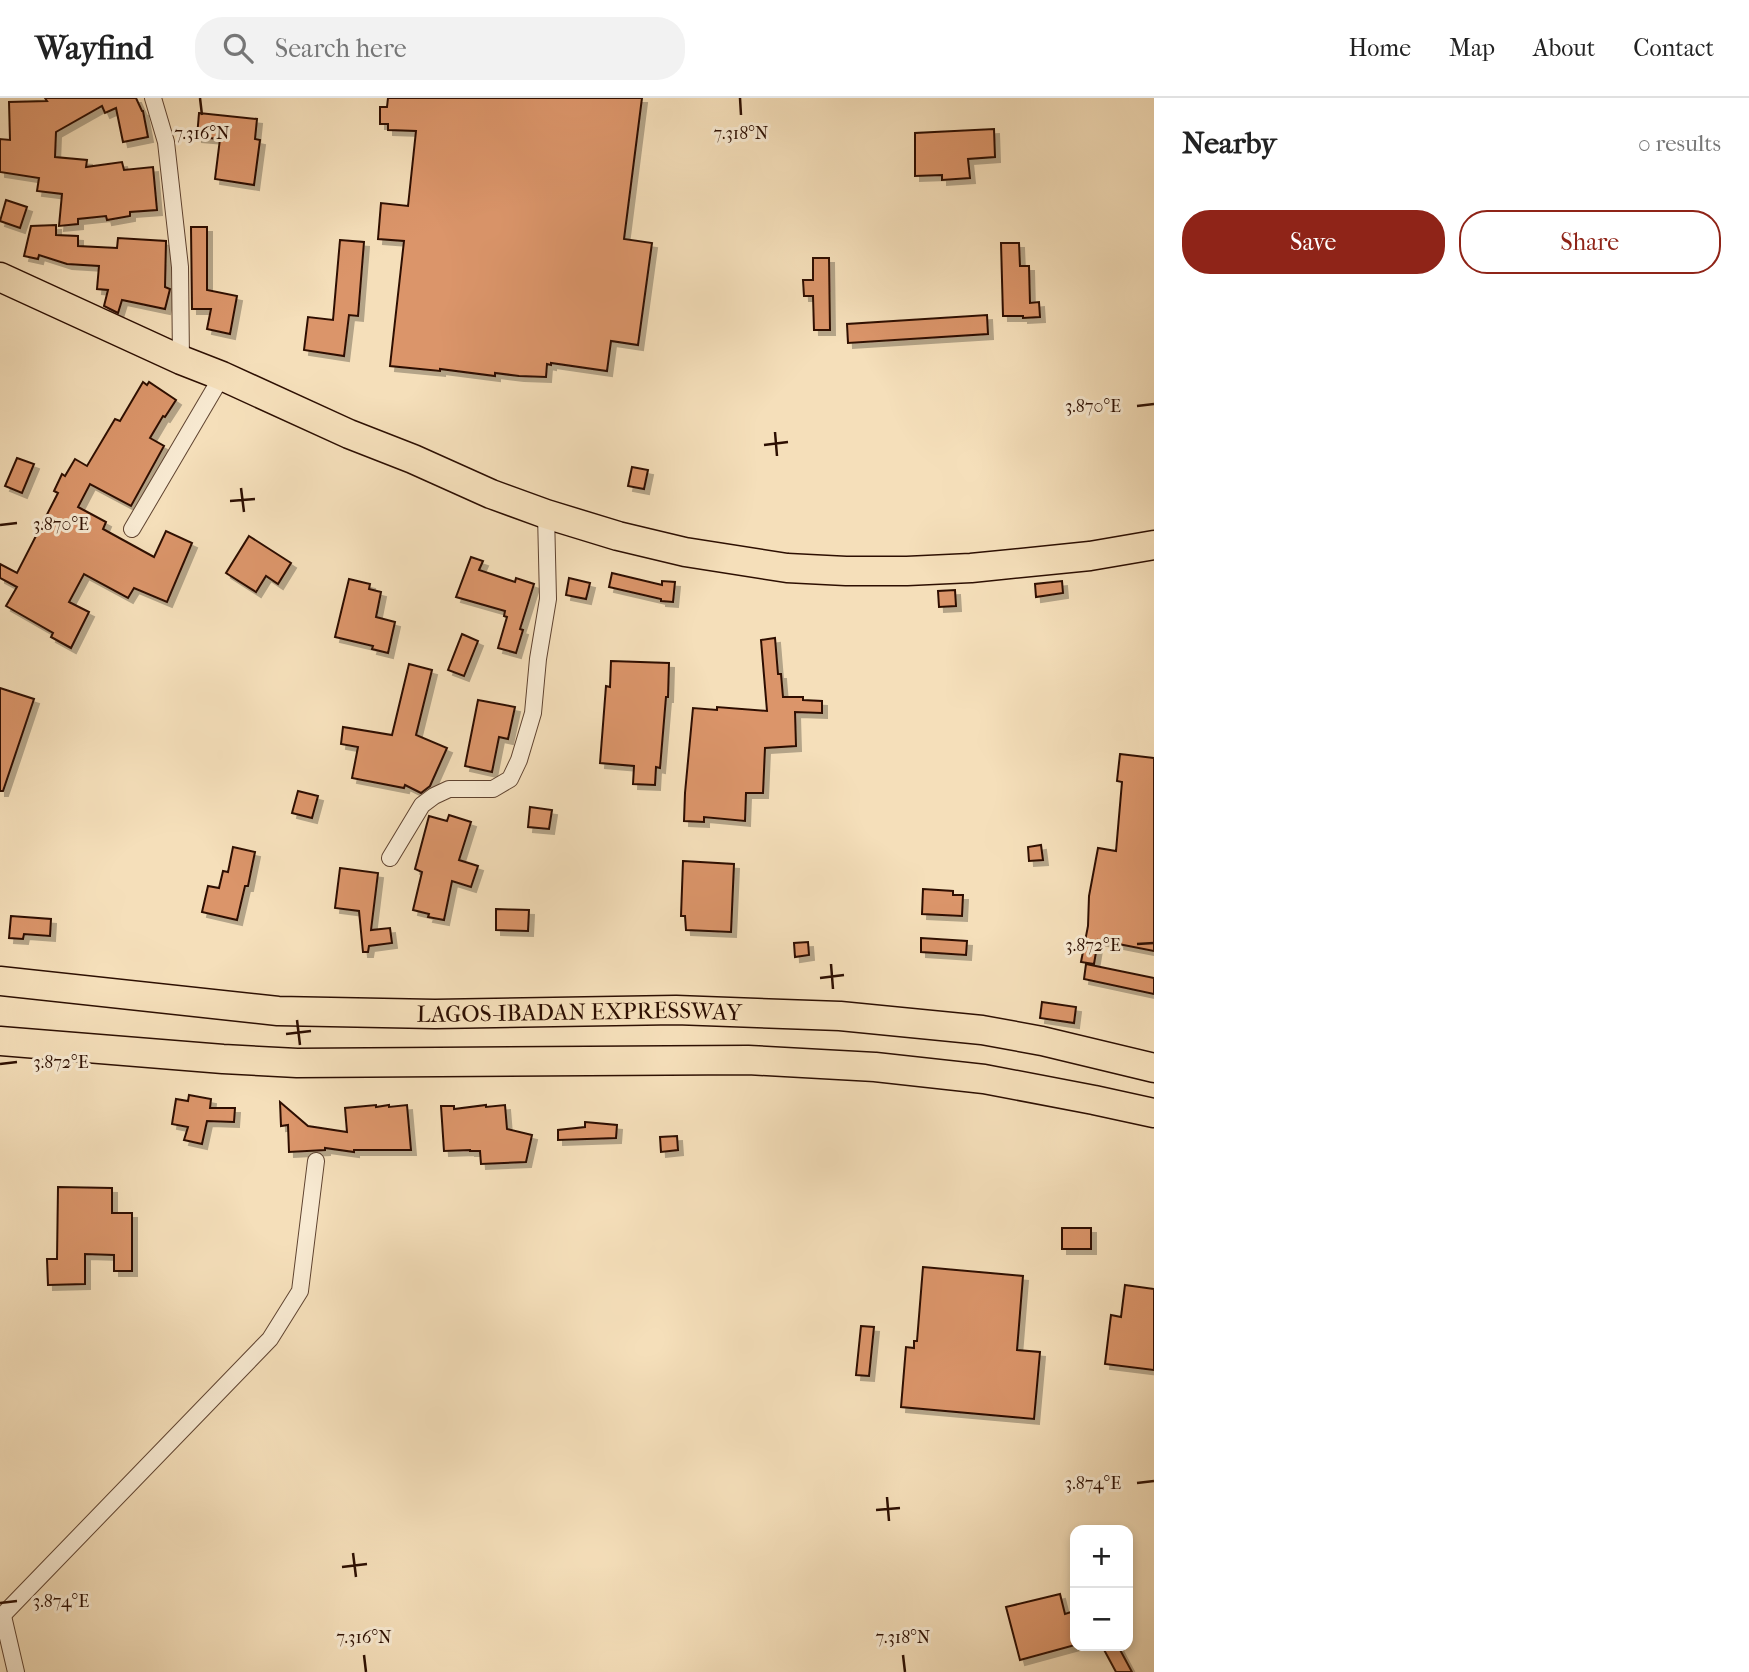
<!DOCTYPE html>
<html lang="en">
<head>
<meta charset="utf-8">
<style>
  body { margin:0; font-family:"IM FELL French Canon",serif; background:#f2f2f2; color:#222 }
  .controls { position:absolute; right:21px; bottom:21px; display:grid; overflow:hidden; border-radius:14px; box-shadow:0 4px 10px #0003 }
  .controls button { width:63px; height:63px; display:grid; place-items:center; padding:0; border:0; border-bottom:2px solid #e0e0e0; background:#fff; color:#222; font:35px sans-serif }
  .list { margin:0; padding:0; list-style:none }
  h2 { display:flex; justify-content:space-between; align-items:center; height:91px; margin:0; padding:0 28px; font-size:30px }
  h2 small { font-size:23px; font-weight:400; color:#767676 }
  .actions { display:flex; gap:14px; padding:21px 28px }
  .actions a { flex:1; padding:16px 0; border:2px solid #8f2418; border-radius:28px; text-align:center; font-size:24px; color:#8f2418 }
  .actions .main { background:#8f2418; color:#fff }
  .icon { flex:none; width:38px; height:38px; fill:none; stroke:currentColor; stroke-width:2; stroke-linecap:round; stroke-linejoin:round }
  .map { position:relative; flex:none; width:1154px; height:1574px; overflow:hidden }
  header { display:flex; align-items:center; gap:42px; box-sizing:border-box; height:98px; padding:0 35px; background:#fff; border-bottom:2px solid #e0e0e0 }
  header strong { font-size:33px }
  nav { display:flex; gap:38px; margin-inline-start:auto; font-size:24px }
  .search { width:490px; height:63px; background:#f2f2f2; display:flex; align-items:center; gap:18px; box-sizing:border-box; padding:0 24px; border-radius:28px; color:#767676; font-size:26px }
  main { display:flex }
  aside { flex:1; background:#fff }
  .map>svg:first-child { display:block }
</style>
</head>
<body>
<header>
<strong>Wayfind</strong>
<div class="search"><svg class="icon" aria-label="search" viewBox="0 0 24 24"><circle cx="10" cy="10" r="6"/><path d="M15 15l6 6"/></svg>Search here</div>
<nav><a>Home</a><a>Map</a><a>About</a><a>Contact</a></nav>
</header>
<main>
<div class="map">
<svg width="1154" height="1574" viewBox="0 0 1154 1574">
  <defs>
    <filter id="shadow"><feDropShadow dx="5" dy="5" stdDeviation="0" flood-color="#0004"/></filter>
  </defs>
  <rect width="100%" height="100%" fill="#f5dfba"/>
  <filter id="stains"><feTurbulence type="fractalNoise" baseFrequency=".00286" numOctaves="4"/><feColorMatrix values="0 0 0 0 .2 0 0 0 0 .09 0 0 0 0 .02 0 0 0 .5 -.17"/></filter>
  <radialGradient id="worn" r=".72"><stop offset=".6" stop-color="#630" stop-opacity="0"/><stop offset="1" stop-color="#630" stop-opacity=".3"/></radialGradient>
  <g fill="#db956a" stroke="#2d0f02" stroke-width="2" filter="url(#shadow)">
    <path d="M 45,0 L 136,0 L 142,13 L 143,13 L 148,39 L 123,44 L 116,10 L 105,15 L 102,8 L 56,34 L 55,59 L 87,62 L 86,69 L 122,64 L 124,72 L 153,69 L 157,112 L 130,114 L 130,118 L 107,122 L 106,118 L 78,121 L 78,126 L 59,128 L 62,96 L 37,93 L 39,80 L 0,74 L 0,41 L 10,42 L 9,4 L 47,3 Z"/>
    <path d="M 388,0 L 642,0 L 624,141 L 652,145 L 638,247 L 611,243 L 607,273 L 551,265 L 551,267 L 547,266 L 546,279 L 519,278 L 495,275 L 495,278 L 440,271 L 440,273 L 390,268 L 404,143 L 378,141 L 381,105 L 408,108 L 416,33 L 388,32 L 388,26 L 380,26 L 380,9 L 387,9 Z"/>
    <path d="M 199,15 L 257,21 L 255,41 L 260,42 L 254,87 L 215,81 L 220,41 L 197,39 Z"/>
    <path d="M 994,31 L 995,59 L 968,61 L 970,80 L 942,82 L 942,77 L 915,78 L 915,35 Z"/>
    <path d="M 6,102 L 27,109 L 20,130 L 0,123 Z"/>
    <path d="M 56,127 L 56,137 L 78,138 L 78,148 L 117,150 L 118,140 L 166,143 L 165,189 L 170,191 L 165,211 L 122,202 L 118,215 L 104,208 L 108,192 L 97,191 L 99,168 L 67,166 L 39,157 L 38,161 L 24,158 L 31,128 Z"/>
    <path d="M 191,129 L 207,129 L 207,192 L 237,198 L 230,236 L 207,231 L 211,211 L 192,211 Z"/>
    <path d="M 340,142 L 364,144 L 358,218 L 349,217 L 344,258 L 304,252 L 308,219 L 333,222 Z"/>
    <path d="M 1001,145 L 1019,145 L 1020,168 L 1029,168 L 1030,205 L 1039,204 L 1040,219 L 1023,220 L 1023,218 L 1003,218 Z"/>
    <path d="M 813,160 L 829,160 L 830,232 L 814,232 L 813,198 L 804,198 L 803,182 L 813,182 Z"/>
    <path d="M 987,217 L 988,236 L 848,245 L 847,226 Z"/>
    <path d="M 143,284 L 147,287 L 149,284 L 176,302 L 165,319 L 163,318 L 150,340 L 164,348 L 131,408 L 90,386 L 78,409 L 106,424 L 103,431 L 154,459 L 166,433 L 192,445 L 167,504 L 134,490 L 128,500 L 84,476 L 69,504 L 89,514 L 71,550 L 51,539 L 53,535 L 6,508 L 17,489 L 0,480 L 0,466 L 17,475 L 58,395 L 54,393 L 62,376 L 65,378 L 75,361 L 87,368 L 115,321 L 120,323 Z"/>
    <path d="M 17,360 L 34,366 L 22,395 L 5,388 Z"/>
    <path d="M 632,369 L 648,372 L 644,391 L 628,388 Z"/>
    <path d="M 249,438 L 291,465 L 278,486 L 266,478 L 256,494 L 226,475 Z"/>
    <path d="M 471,459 L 483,463 L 479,472 L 515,484 L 516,480 L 534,486 L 520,531 L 523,532 L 516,555 L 498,550 L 507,519 L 504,518 L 505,513 L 456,499 Z"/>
    <path d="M 612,475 L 662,487 L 662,483 L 675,484 L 673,504 L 661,503 L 661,501 L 609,489 Z"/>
    <path d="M 569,480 L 590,485 L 586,501 L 566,497 Z"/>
    <path d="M 349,481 L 370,486 L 369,491 L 381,494 L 376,519 L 395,524 L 388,555 L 372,551 L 373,548 L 335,539 Z"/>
    <path d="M 1062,483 L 1063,495 L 1036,499 L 1035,486 Z"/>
    <path d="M 955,492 L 956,508 L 939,509 L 938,493 Z"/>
    <path d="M 462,536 L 478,543 L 464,578 L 448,572 Z"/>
    <path d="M 775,540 L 778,576 L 781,576 L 783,599 L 803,599 L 803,602 L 822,603 L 822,615 L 795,614 L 796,648 L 765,650 L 763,695 L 746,695 L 745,723 L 704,719 L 704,724 L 684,723 L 685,695 L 693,610 L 717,612 L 717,609 L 767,613 L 761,542 Z"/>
    <path d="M 611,563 L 669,565 L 668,599 L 666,599 L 660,670 L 656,669 L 655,687 L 633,686 L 634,668 L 600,665 L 606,588 L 610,589 Z"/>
    <path d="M 409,566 L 432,572 L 416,637 L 447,650 L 430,688 L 421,695 L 405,687 L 404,690 L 352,680 L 358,649 L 341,646 L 343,629 L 392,637 Z"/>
    <path d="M 0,590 L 34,601 L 3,693 L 0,693 Z"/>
    <path d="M 478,602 L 515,609 L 508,641 L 499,639 L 492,674 L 465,668 Z"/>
    <path d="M 1120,656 L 1154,660 L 1154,853 L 1098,842 L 1094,866 L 1081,864 L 1088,828 L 1089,798 L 1098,750 L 1116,753 L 1122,684 L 1117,683 Z"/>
    <path d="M 298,693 L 318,698 L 312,720 L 292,715 Z"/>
    <path d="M 530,709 L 552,712 L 549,731 L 528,729 Z"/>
    <path d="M 449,717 L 471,724 L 459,762 L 478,768 L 471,789 L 452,783 L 444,822 L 428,819 L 429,816 L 413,812 L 422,774 L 415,771 L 429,718 L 447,723 Z"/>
    <path d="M 1041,747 L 1043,762 L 1029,763 L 1028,749 Z"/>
    <path d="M 233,749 L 255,754 L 248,788 L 245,788 L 237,822 L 202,814 L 208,788 L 219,790 L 223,773 L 228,774 Z"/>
    <path d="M 683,763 L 734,766 L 731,834 L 686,832 L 685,818 L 681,818 Z"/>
    <path d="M 340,770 L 378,775 L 371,832 L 390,830 L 392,845 L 369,848 L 368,854 L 363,854 L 359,813 L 335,810 Z"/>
    <path d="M 923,791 L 953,793 L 953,797 L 963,797 L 962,818 L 922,816 Z"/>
    <path d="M 496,811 L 529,812 L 528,833 L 496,832 Z"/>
    <path d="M 11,818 L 51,821 L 50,838 L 24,836 L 23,841 L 9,840 Z"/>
    <path d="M 921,840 L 967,843 L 966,857 L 921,854 Z"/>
    <path d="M 808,844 L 809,857 L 795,859 L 794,845 Z"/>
    <path d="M 1086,866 L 1154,880 L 1154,896 L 1084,881 Z"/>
    <path d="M 1042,904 L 1076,909 L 1074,925 L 1040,920 Z"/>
    <path d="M 189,997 L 211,1001 L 210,1010 L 235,1010 L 234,1024 L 207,1023 L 202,1046 L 184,1042 L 188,1029 L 172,1026 L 176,1001 L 188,1003 Z"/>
    <path d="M 280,1004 L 308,1028 L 347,1034 L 345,1010 L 376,1007 L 376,1009 L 389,1007 L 389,1009 L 407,1007 L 411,1052 L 354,1052 L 354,1054 L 325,1050 L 325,1052 L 289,1054 L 288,1027 L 281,1028 Z"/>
    <path d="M 486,1007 L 486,1009 L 505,1007 L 507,1031 L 532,1037 L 526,1064 L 481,1066 L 480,1053 L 470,1053 L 470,1052 L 444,1053 L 441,1008 L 454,1008 L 454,1011 Z"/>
    <path d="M 585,1024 L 617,1027 L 616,1040 L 558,1042 L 558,1032 L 585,1029 Z"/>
    <path d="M 677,1038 L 678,1052 L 661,1054 L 660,1039 Z"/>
    <path d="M 58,1089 L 112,1090 L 112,1115 L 132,1115 L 132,1173 L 114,1173 L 114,1157 L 85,1156 L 85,1186 L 48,1187 L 47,1161 L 57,1161 Z"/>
    <rect x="1062" y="1130" width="29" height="21"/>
    <path d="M 923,1169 L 1023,1178 L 1017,1252 L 1040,1254 L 1034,1321 L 901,1309 L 906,1249 L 914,1250 L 914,1243 L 917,1243 Z"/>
    <path d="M 1125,1187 L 1154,1191 L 1154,1272 L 1105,1266 L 1111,1217 L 1121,1219 Z"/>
    <path d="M 861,1228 L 874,1229 L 869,1278 L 856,1277 Z"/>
    <path d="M 1060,1496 L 1065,1516 L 1071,1514 L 1075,1530 L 1075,1547 L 1020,1562 L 1006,1509 Z"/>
    <path d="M 1102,1548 L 1118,1548 L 1132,1574 L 1116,1574 Z"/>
  </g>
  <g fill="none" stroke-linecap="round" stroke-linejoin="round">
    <g stroke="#5f4330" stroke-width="18">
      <g id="street">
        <path d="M 153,0 L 166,44 L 180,169 L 181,262"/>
        <path d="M 132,431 L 222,278"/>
        <path d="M 390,760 L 422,707 L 434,698 L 449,691 L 493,691 L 510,681 L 519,662 L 533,615 L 538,561 L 548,501 L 546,416"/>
        <path d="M 3,1518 L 16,1574"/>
        <path d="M 0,1520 L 270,1241 L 300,1193 L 316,1063"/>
      </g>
    </g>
    <g stroke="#2d0f02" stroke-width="31">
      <g id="highway">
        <path d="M 0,179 L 181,262 L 222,278 L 349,336 L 413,361 L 491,396 L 546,416 L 618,438 L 685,454 L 787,470 L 846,473 L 907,473 L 971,470 L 1090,458 L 1154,447"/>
        <path id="s1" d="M 0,883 L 278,913 L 435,916 L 676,912 L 840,918 L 982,932 L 1042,943 L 1154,970"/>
        <path d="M 0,943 L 223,961 L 297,965 L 748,962 L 875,969 L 984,981 L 1094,1002 L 1154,1015"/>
      </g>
    </g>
    <use href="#street" stroke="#f8ead2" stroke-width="16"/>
    <use href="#highway" stroke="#f5dfba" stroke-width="28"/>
  </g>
  <path fill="none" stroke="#2d0f02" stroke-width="2.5" d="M 200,0 L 202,17M 740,0 L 741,17M 1137,308 L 1154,306M 775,334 L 777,358M 764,347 L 788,344M 241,390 L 244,414M 230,403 L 255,401M 0,427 L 17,425M 1137,846 L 1154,845M 831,866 L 833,891M 820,880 L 844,877M 297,922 L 300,947M 286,936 L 311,933M 0,966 L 17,964M 1137,1385 L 1154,1383M 887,1399 L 889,1423M 876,1412 L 900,1410M 353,1455 L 356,1479M 342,1469 L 367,1466M 0,1505 L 17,1503M 364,1557 L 366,1574M 903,1557 L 905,1574"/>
  <g text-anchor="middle" stroke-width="6" stroke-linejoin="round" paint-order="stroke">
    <g font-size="23" fill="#2d0f02" stroke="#f8ead2">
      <text dy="8" stroke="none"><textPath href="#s1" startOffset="581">LAGOS-IBADAN EXPRESSWAY</textPath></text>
    </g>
  </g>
  <g font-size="18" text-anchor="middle" fill="#2d0f02" stroke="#f8ead2" stroke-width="6" stroke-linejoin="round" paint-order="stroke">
    <text x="202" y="41">7.316°N</text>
    <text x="741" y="41">7.318°N</text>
    <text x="1093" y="314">3.870°E</text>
    <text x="61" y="432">3.870°E</text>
    <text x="1093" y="853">3.872°E</text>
    <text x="61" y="970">3.872°E</text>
    <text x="1093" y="1391">3.874°E</text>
    <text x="61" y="1509">3.874°E</text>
    <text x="364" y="1545">7.316°N</text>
    <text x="903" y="1545">7.318°N</text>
  </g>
  <rect width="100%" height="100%" filter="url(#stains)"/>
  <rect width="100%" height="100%" fill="url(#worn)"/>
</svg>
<div class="controls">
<button>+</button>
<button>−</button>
</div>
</div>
<aside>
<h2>Nearby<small>0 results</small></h2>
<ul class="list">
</ul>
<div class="actions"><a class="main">Save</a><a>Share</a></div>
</aside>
</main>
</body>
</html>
